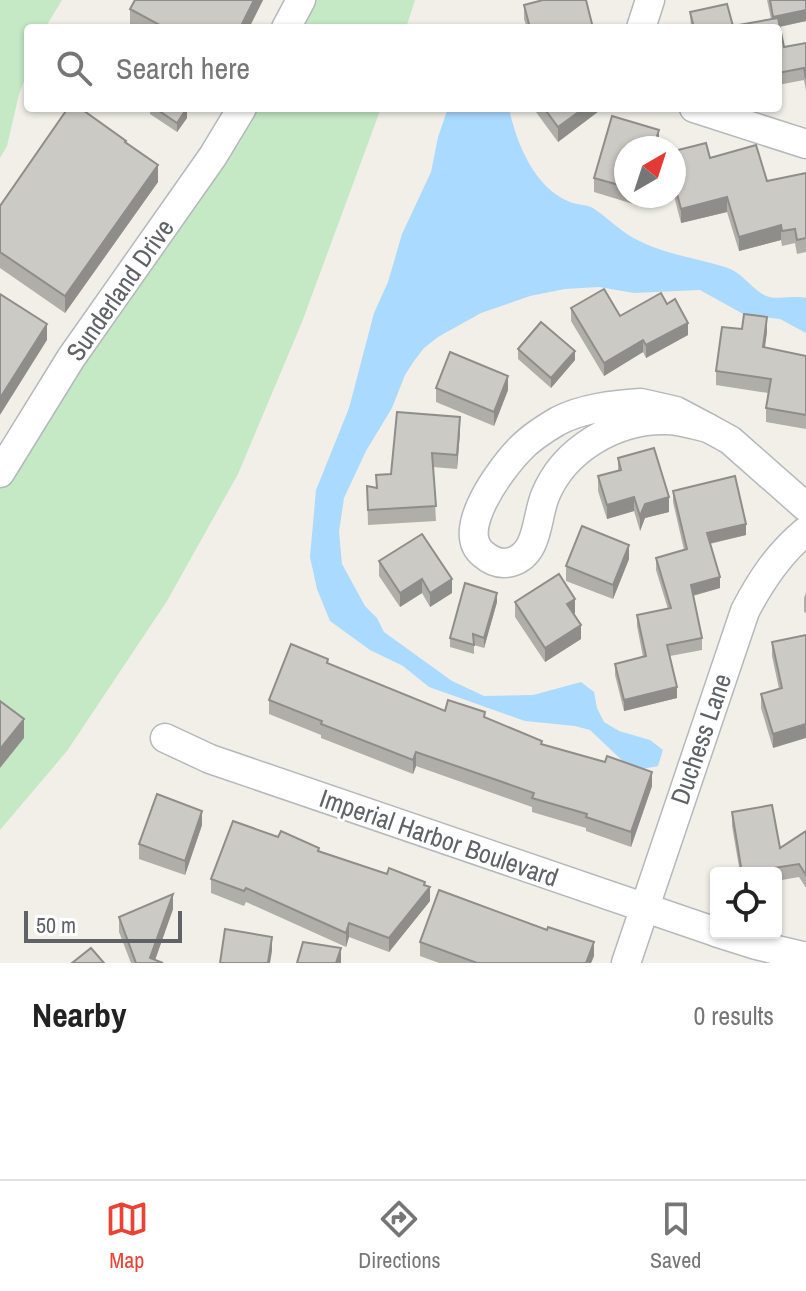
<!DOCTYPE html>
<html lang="en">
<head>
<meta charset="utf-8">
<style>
  body { margin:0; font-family:"Archivo Narrow",sans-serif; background:#f6f6f6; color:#222 }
  .controls { position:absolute; right:24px; bottom:24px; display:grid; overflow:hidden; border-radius:8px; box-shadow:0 2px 6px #0004 }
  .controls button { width:72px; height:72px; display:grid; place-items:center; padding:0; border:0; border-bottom:2px solid #e0e0e0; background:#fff; color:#222; font:40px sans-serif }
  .compass { position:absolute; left:614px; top:136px; width:72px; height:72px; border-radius:50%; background:#fff; box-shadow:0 2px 6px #0004; rotate:39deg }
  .scale { position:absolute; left:24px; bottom:20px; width:158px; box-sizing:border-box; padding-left:8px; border:4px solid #5f6368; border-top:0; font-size:22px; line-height:28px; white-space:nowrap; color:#5f6368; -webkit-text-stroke:6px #fff; paint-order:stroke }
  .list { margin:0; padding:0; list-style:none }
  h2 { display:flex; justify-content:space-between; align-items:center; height:104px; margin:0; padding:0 32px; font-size:34px }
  h2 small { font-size:26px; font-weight:400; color:#767676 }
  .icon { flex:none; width:44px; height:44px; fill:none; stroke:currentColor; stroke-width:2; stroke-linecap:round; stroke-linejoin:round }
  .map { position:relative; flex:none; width:806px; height:963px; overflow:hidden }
  .search { position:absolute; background:#fff; box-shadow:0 2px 6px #0004; left:24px; right:24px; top:24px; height:88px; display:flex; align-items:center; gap:20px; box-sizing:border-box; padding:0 28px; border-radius:8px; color:#767676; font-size:30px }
  .sheet { height:216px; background:#fff }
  nav { display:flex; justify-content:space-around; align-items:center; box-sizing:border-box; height:112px; border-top:2px solid #e0e0e0; background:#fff; font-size:22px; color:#767676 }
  nav a { display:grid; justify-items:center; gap:4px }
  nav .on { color:#ea4335 }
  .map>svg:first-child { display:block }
</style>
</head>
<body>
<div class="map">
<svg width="806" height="963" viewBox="0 0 806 963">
  <rect width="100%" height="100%" fill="#f1efe8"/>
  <g fill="#c5e8c5">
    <path d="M 0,0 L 62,0 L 45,28 L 28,28 L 28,71 L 19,94 L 7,146 L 0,158 Z"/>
    <path d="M 284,0 L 415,0 L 406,28 L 269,28 Z"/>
    <path d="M 226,108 L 381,108 L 302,322 L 238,474 L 167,601 L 67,751 L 0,830 L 0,449 L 48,367 L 165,201 Z"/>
  </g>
  <path fill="#aadaff" d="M 448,108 L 509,108 C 516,142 534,188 570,202 C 578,205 585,204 593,208 C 605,216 615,226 627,234 C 656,253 692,257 725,267 C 742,272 750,287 764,295 C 774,301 794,295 806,298 L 806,333 L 780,319 L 745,315 L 700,290 L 634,293 L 599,287 L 565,289 L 530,296 L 481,313 L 438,337 L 424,348 L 414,361 L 405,375 L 392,408 L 366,451 L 344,498 L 339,532 L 342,564 L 365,606 L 377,618 L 384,632 L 452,681 L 484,696 L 533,695 L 581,682 L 594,692 L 597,708 L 604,722 L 619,731 L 650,740 L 663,750 L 658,766 L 642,769 L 627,765 L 590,730 L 575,726 L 525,721 L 429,687 L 403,666 L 370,650 L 330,621 L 317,589 L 310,557 L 316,490 L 349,408 L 374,313 L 388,282 L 402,234 L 431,172 L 438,137 Z"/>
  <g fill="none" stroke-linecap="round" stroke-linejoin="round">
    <g stroke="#b5b8bc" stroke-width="31">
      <g id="minor">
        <path d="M 286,28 L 301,0"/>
        <path d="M 641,28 L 650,0"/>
        <path d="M 694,108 L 806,144"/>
        <path d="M 641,403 L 676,411 L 708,428 C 695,425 680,420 666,420 C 616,419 564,449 545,496 C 536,518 539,554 511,562 C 500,565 491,561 483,554 C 454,531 501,469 519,450 C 529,439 546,428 558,421 C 583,408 613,405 641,403 Z"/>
        <path d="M 708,428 L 730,440 L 806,507"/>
        <path d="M 0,473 L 71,358 L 213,156 L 242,108"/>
        <path d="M 165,738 L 210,759 L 716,932"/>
        <path d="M 718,933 L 756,945 L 806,957"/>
        <path d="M 626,963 L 745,611 C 761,580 779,553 806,531"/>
      </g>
    </g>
    <use href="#minor" stroke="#fff" stroke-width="28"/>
  </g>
  <g fill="#afaea9">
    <path d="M 135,0 L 263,0 L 249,28 L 132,28 L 130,27 L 130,9 Z"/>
    <path d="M 767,0 L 806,0 L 806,21 L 780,27 L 784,47 L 806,43 L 806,91 L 804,80 L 778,85 L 778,28 L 691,28 L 690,12 L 733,26 L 771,19 Z"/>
    <path d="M 524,5 L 593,28 L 527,28 L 524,19 Z"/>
    <path d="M 150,108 L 187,108 L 187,118 L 177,132 L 150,114 Z"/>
    <path d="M 533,108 L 603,108 L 558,142 Z"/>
    <path d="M 612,116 L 659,130 L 658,148 L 626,148 L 626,196 L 643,196 L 640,206 L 594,192 L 594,178 Z"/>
    <path d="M 126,143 L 158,182 L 65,313 L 0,268 L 0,206 Z"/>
    <path d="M 674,151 L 710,158 L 767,181 L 806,173 L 806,252 L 797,254 L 795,243 L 782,246 L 781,240 L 739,251 L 727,212 L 681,223 L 674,196 Z"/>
    <path d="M 571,308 L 620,316 L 688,335 L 646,358 L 643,352 L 604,376 L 571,321 Z"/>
    <path d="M 767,332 L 764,348 L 806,356 L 806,429 L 766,422 L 766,408 L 768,393 L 716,385 L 716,371 Z"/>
    <path d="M 518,349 L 575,360 L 551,388 L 518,359 Z"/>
    <path d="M 436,388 L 508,390 L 494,426 L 436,402 Z"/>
    <path d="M 460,432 L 457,469 L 433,467 L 436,521 L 368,525 L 367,486 L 376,488 L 376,475 L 391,474 Z"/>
    <path d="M 618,458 L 669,512 L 645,518 L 640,531 L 634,511 L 607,519 L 598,491 L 598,476 L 618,471 Z"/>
    <path d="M 673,491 L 746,535 L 710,544 L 720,588 L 693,596 L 702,638 L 702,650 L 670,656 L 677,698 L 624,711 L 615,675 L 615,664 L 643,657 L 637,626 L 637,615 L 668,609 L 656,570 L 656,558 L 684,550 L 673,502 Z"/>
    <path d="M 629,559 L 613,599 L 566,581 L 566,566 Z"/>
    <path d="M 379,561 L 452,593 L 430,607 L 422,593 L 400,607 L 379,576 Z"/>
    <path d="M 806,592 L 806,613 L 804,612 L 804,598 Z"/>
    <path d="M 497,602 L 484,648 L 474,645 L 474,654 L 450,647 L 450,638 Z"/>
    <path d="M 515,602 L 575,613 L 574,614 L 581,639 L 545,662 L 515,617 Z"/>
    <path d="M 806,635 L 773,748 L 761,708 L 761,694 L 779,689 L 772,656 L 772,642 Z"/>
    <path d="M 328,663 L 445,711 L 485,717 L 542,744 L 652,786 L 631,847 L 586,831 L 586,828 L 532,812 L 532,807 L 416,766 L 413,774 L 321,738 L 321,735 L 269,714 L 269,700 Z"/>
    <path d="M 732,812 L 780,848 L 806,831 L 806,888 L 799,877 L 776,881 L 776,873 L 740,873 L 732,826 Z"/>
    <path d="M 202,825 L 185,875 L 139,859 L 139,844 Z"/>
    <path d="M 278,837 L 387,874 L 425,885 L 430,901 L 389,952 L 349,937 L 346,947 L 246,902 L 244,906 L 211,893 L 211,879 Z"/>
    <path d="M 173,909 L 155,960 L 163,963 L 131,963 L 119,932 L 119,917 Z"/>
    <path d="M 420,942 L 594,956 L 591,963 L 439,963 L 420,956 Z"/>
  </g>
  <g fill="#8f8d8a">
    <path d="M 254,0 L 263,0 L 249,28 L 240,28 Z"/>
    <path d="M 806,10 L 806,21 L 773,28 L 773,17 Z"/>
    <path d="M 187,108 L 187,118 L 177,132 L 177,123 Z"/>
    <path d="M 584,108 L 603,108 L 558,142 L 558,127 Z"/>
    <path d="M 659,130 L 659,144 L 658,148 L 653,148 Z"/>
    <path d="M 158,165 L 158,182 L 65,313 L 65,296 Z"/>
    <path d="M 727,197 L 727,212 L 681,223 L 681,209 Z"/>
    <path d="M 781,225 L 781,240 L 739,251 L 739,237 Z"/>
    <path d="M 767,317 L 767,332 L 763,362 L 763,347 Z"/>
    <path d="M 688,323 L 688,335 L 646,358 L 646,345 Z"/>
    <path d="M 47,324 L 47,340 L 0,415 L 0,398 Z"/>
    <path d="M 643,340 L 643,352 L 604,376 L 604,363 Z"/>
    <path d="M 575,351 L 575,360 L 551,388 L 551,378 Z"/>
    <path d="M 508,376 L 508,390 L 494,426 L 494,412 Z"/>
    <path d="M 460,417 L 460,432 L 457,469 L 457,455 Z"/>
    <path d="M 634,497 L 634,511 L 607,519 L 607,505 Z"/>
    <path d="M 669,497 L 669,512 L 645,518 L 640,531 L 640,516 L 645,504 Z"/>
    <path d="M 746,524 L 746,535 L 707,544 L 707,533 Z"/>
    <path d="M 629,545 L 629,559 L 613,599 L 613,585 Z"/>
    <path d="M 720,577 L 720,588 L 691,596 L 691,585 Z"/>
    <path d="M 422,579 L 422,593 L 400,607 L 400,593 Z"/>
    <path d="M 452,579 L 452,593 L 430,607 L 430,593 Z"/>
    <path d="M 497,593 L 497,602 L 484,648 L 484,638 Z"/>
    <path d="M 575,599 L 575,613 L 567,618 L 567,604 Z"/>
    <path d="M 581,625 L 581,639 L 545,662 L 545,648 Z"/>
    <path d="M 677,687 L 677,698 L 624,711 L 624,700 Z"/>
    <path d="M 24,719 L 24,738 L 0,768 L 0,749 Z"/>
    <path d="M 806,724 L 806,738 L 773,748 L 773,734 Z"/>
    <path d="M 416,752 L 416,766 L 413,774 L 413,760 Z"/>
    <path d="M 652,772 L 652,786 L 631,847 L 631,832 Z"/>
    <path d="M 202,811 L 202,825 L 185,875 L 185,861 Z"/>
    <path d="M 425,882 L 425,893 L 430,887 L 430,901 L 389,952 L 389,938 Z"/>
    <path d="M 173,894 L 173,909 L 154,963 L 150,958 Z"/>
    <path d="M 349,923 L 349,937 L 346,947 L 346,933 Z"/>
    <path d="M 272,937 L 272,951 L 270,963 L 268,963 Z"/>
    <path d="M 594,942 L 594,956 L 591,963 L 586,963 Z"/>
    <path d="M 341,948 L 341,963 L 336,963 Z"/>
  </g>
  <g fill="#cccac5" stroke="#8f8d8a" stroke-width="2">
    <path d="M 135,0 L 254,0 L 240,28 L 165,28 L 130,9 Z"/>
    <path d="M 543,0 L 586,0 L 593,28 L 530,28 L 524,5 Z"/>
    <path d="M 770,0 L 806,0 L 806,10 L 773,17 Z"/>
    <path d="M 727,4 L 733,26 L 778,18 L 784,47 L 806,43 L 806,79 L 804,68 L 778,73 L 778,28 L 694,28 L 690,12 Z"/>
    <path d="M 68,108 L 80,108 L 126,141 L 125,142 L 158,165 L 65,296 L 0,252 L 0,206 Z"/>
    <path d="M 155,108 L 187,108 L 177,123 Z"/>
    <path d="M 544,108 L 584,108 L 558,127 Z"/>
    <path d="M 612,116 L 659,130 L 653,148 L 626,148 L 626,187 L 594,178 Z"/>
    <path d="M 706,143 L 710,158 L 756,145 L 767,181 L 806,173 L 806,238 L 797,240 L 795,229 L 782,231 L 781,225 L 739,237 L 727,197 L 681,209 L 674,182 L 674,151 Z"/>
    <path d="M 604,289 L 620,316 L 661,293 L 667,304 L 675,299 L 688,323 L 646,345 L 643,340 L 604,363 L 571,308 Z"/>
    <path d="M 0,294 L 47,324 L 0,398 Z"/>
    <path d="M 744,314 L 767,317 L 763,347 L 806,356 L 806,415 L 766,408 L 771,379 L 716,371 L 722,327 L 742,329 Z"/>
    <path d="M 541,322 L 575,351 L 551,378 L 518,349 Z"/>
    <path d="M 450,352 L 508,376 L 494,412 L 436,388 Z"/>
    <path d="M 397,412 L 460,417 L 457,455 L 432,453 L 436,506 L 368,510 L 367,486 L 377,488 L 376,475 L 391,474 Z"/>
    <path d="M 654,448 L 669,497 L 645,504 L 640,516 L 634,497 L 607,505 L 598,476 L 621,470 L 618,458 Z"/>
    <path d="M 735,476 L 746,524 L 707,533 L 720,577 L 691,585 L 702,638 L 667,645 L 677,687 L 624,700 L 615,664 L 646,656 L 637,615 L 671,608 L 656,558 L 687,549 L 673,491 Z"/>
    <path d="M 582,526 L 629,545 L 613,585 L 566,566 Z"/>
    <path d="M 422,534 L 452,579 L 430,593 L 422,579 L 400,593 L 379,561 Z"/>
    <path d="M 559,574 L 575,599 L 567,604 L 581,625 L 545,648 L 515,602 Z"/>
    <path d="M 465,583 L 497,593 L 484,638 L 473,634 L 474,645 L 450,638 Z"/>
    <path d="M 806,635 L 806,724 L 773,734 L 761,694 L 782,688 L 772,642 Z"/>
    <path d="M 291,644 L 328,659 L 327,663 L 445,711 L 448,700 L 485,712 L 484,717 L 542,741 L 541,744 L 605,762 L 607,756 L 652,772 L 631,832 L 586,817 L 587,814 L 532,798 L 534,793 L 416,752 L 413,760 L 321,724 L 322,721 L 269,700 Z"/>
    <path d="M 0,701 L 24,719 L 0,749 Z"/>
    <path d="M 157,794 L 202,811 L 185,861 L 139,844 Z"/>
    <path d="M 772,805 L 780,848 L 806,831 L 806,875 L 799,864 L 742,873 L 732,812 Z"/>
    <path d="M 233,821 L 278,837 L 281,831 L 319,848 L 318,851 L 387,874 L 389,868 L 425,882 L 424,885 L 430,887 L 389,938 L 349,923 L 346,933 L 246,888 L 244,891 L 211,879 Z"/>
    <path d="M 439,890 L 547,930 L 548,927 L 594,942 L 586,963 L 477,963 L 420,942 Z"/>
    <path d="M 173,894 L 150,958 L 163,963 L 136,963 L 119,917 Z"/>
    <path d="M 225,929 L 272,937 L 268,963 L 220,963 Z"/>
    <path d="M 303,942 L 341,948 L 336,963 L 297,963 Z"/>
    <path d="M 91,948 L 104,963 L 72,963 Z"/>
  </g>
  <g text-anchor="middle" stroke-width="6" stroke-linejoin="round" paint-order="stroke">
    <g font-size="26" fill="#5f6368" stroke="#fff">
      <text transform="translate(120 290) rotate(-55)" y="9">Sunderland Drive</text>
      <text transform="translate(701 739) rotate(-71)" y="9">Duchess Lane</text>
      <text transform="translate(439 838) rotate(19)" y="9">Imperial Harbor Boulevard</text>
    </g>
  </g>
</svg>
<div class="controls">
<button><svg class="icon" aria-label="locate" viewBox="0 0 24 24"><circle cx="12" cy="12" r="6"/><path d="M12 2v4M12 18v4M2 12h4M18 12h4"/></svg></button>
</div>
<svg class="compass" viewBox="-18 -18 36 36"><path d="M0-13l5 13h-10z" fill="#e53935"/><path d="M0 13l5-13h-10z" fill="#767676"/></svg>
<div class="scale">50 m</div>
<div class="search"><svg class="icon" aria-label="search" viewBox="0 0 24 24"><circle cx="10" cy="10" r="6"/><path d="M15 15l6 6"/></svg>Search here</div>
</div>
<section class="sheet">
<h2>Nearby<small>0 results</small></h2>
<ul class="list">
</ul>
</section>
<nav>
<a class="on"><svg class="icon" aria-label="map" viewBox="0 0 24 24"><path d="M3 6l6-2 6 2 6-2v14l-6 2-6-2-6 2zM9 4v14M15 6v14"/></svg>Map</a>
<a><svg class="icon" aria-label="directions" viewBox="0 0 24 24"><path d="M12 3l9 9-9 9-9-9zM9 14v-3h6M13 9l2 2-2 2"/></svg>Directions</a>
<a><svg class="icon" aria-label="saved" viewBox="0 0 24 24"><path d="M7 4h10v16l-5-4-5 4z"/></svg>Saved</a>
</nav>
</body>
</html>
